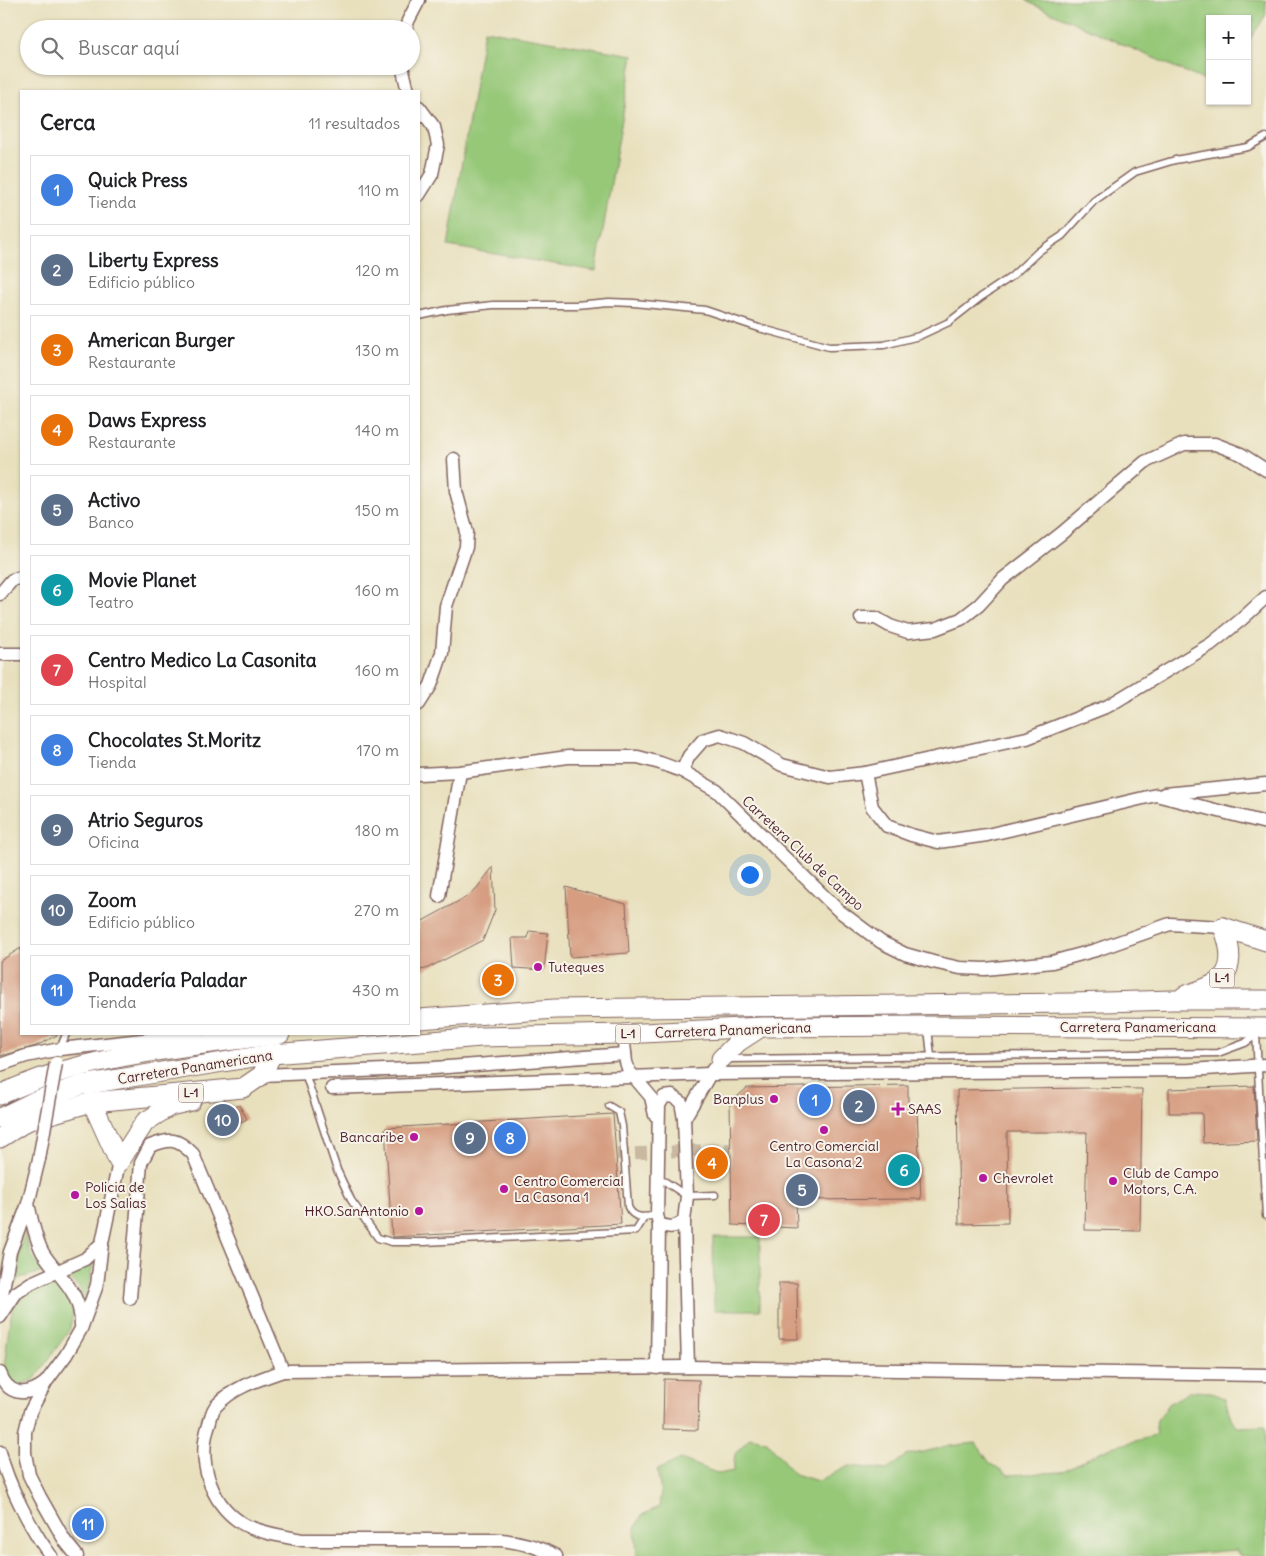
<!DOCTYPE html>
<html lang="es">
<head>
<meta charset="utf-8">
<style>
  body { margin:0; font-family:Delius,sans-serif; background:#f2f2f2; color:#202124 }
  .controls { position:absolute; right:15px; top:15px; display:grid; overflow:hidden; border-radius:0px; box-shadow:0 1px 4px #0004 }
  .controls button { width:45px; height:45px; display:grid; place-items:center; padding:0; border:0; border-bottom:1px solid #e0e0e0; background:#fff; color:#202124; font:25px sans-serif }
  .you { position:absolute; left:749px; top:874px; width:18px; height:18px; margin:-12px; border:4px solid #fff; border-radius:50%; background:#1a73e8; box-shadow:0 0 0 8px #1a73e833 }
  .badge { display:grid; place-items:center; width:32px; height:32px; border-radius:50%; background:#b5179e; color:#fff; font-size:16px; font-weight:700 }
  .pin { position:absolute; translate:-50% -50%; border:2px solid #fff; box-shadow:0 1px 5px #0006 }
  .list { margin:0; padding:0; list-style:none }
  h2 { display:flex; justify-content:space-between; align-items:center; height:65px; margin:0; padding:0 20px; font-size:21px }
  h2 small { font-size:16px; font-weight:400; color:#757577 }
  .list li { display:grid; grid-template-columns:32px 1fr auto; gap:15px; align-items:center; box-sizing:border-box; height:70px; margin:0 10px 10px; padding:0 10px; border:1px solid #e0e0e0; border-radius:0px }
  .list b { display:block; font-size:19px; white-space:nowrap }
  .list p { margin:0; font-size:16px; white-space:nowrap; color:#757577 }
  .list em { font-size:16px; font-style:normal; color:#757577 }
  .icon { flex:none; width:28px; height:28px; fill:none; stroke:currentColor; stroke-width:2; stroke-linecap:round; stroke-linejoin:round }
  .map { position:relative; flex:none; width:1266px; height:1556px; overflow:hidden }
  .search { position:absolute; background:#fff; box-shadow:0 1px 4px #0004; left:20px; top:20px; width:400px; height:55px; display:flex; align-items:center; gap:12px; box-sizing:border-box; padding:0 18px; border-radius:28px; color:#757577; font-size:19px }
  .panel { position:absolute; background:#fff; box-shadow:0 1px 4px #0004; left:20px; top:90px; width:400px; height:945px; border-radius:0px }
  .map>svg:first-child { display:block }
</style>
</head>
<body>
<div class="map">
<svg width="1266" height="1556" viewBox="0 0 1266 1556">
  <rect width="100%" height="100%" fill="#f7f3e8"/>
  <filter id="ink" filterUnits="userSpaceOnUse"><feTurbulence type="fractalNoise" baseFrequency=".02" numOctaves="2"/><feDisplacementMap in="SourceGraphic" scale="10" xChannelSelector="R" yChannelSelector="G"/><feConvolveMatrix kernelMatrix="1 2 1 2 8 2 1 2 1" color-interpolation-filters="sRGB"/></filter>
  <filter id="wash" filterUnits="userSpaceOnUse"><feTurbulence type="fractalNoise" baseFrequency=".0096" numOctaves="4" result="noise"/><feDisplacementMap in="SourceGraphic" scale="20" xChannelSelector="R" yChannelSelector="G"/><feGaussianBlur stdDeviation="1.12" result="paint"/><feColorMatrix in="noise" values="0 0 0 0 0 0 0 0 0 0 0 0 0 0 0 0 0 1.4 0 .05"/><feComposite in="paint" operator="in"/></filter>
  <g filter="url(#wash)">
    <rect width="100%" height="100%" fill="#e8e0bd"/>
    <g fill="#96c878" stroke="#707452">
      <path d="M 1026,0 L 1266,0 L 1266,15 L 1247,44 L 1247,19 L 1210,19 L 1210,83 L 1030,3 Z"/>
      <path d="M 484,30 L 633,55 L 596,271 L 448,246 Z"/>
      <path d="M 25,1232 L 30,1253 L 43,1272 L 19,1278 L 13,1286 L 18,1256 Z"/>
      <path d="M 713,1237 L 760,1237 L 760,1310 L 714,1310 Z"/>
      <path d="M 93,1260 L 90,1282 L 84,1300 L 80,1289 L 66,1274 L 79,1270 Z"/>
      <path d="M 52,1287 L 63,1290 L 70,1300 L 73,1314 L 70,1329 L 34,1380 L 19,1385 L 10,1382 L 5,1376 L 4,1368 L 10,1319 L 14,1305 L 24,1294 L 39,1288 Z"/>
      <path d="M 1191,1391 L 1211,1392 L 1225,1399 L 1231,1418 L 1237,1427 L 1266,1426 L 1266,1556 L 1240,1556 L 1236,1550 L 1163,1556 L 637,1556 L 635,1528 L 642,1515 L 659,1507 L 661,1492 L 657,1470 L 681,1459 L 719,1474 L 733,1471 L 735,1454 L 750,1437 L 767,1441 L 794,1474 L 818,1481 L 849,1466 L 887,1470 L 905,1456 L 950,1446 L 976,1443 L 990,1463 L 1009,1475 L 1061,1472 L 1108,1448 L 1155,1436 L 1157,1420 L 1170,1403 Z"/>
    </g>
    <g id="blocks">
      <g fill="#d69d81">
        <path d="M 493,867 L 495,910 L 483,940 L 426,969 L 419,970 L 419,923 L 468,896 L 477,888 Z"/>
        <path d="M 566,887 L 626,904 L 629,953 L 570,957 Z"/>
        <path d="M 529,931 L 548,933 L 544,970 L 514,968 L 512,938 L 528,938 Z"/>
        <path d="M 21,948 L 21,1034 L 59,1034 L 36,1046 L 0,1056 L 0,961 Z"/>
        <path d="M 908,1085 L 908,1111 L 917,1111 L 921,1199 L 796,1200 L 797,1228 L 732,1225 L 730,1103 L 747,1088 Z"/>
        <path d="M 1254,1086 L 1257,1141 L 1203,1143 L 1202,1113 L 1169,1113 L 1169,1089 Z"/>
        <path d="M 1087,1088 L 1142,1089 L 1140,1231 L 1085,1230 L 1087,1132 L 1007,1132 L 1008,1223 L 959,1224 L 957,1090 Z"/>
        <path d="M 239,1105 L 247,1119 L 224,1131 L 216,1117 Z"/>
        <path d="M 613,1114 L 621,1224 L 392,1237 L 385,1128 Z"/>
        <path d="M 779,1283 L 797,1283 L 798,1339 L 779,1339 Z"/>
        <path d="M 664,1379 L 699,1380 L 698,1430 L 663,1429 Z"/>
      </g>
    </g>
  </g>
  <g filter="url(#ink)">
    <use href="#blocks" fill-opacity="0" stroke="#81635e" stroke-width="1"/>
    <g fill="none" stroke-linecap="round" stroke-linejoin="round">
      <path stroke="#c8b9a0" stroke-width="12" stroke-dasharray="12 6" stroke-linecap="butt" d="M 617,1154 L 730,1149"/>
      <g stroke="#81635e" stroke-width="9">
        <g id="lane">
          <path d="M 419,316 L 447,310 L 493,305 L 576,305 L 609,302 L 634,303 L 705,310 L 759,328 L 829,347 L 884,345 L 919,336 L 949,322 L 981,297 L 1011,277 L 1039,251 L 1062,236 L 1094,201 L 1135,172 L 1175,160 L 1248,147 L 1266,137"/>
          <path d="M 928,1028 L 931,1056"/>
          <path d="M 1256,1034 L 1266,1216"/>
          <path d="M 60,1049 L 66,1034"/>
          <path d="M 727,1059 L 1218,1053 L 1245,1043 L 1259,1033"/>
          <path d="M 305,1073 L 337,1170 L 351,1200 L 378,1238 L 392,1242 L 425,1242 L 636,1231 L 644,1218"/>
          <path d="M 609,1106 L 619,1112 L 622,1126 L 628,1207 C 634,1220 645,1217 657,1215"/>
          <path d="M 658,1177 L 687,1196 L 715,1195"/>
        </g>
      </g>
      <g stroke="#81635e" stroke-width="15">
        <g id="street">
          <path d="M 406,29 L 408,21 L 419,0"/>
          <path d="M 402,66 L 408,91"/>
          <path d="M 419,107 L 434,127 L 438,145 L 432,174 L 419,195"/>
          <path d="M 0,594 L 12,580 L 21,577"/>
          <path d="M 861,618 L 876,618 L 890,626 L 908,632 L 935,629 L 961,619 L 979,605 L 1003,579 L 1062,533 L 1145,462 L 1184,444 L 1215,444 L 1241,454 L 1266,470"/>
          <path d="M 0,654 L 21,654"/>
          <path d="M 419,704 L 431,685 L 442,653 L 446,606 L 466,547 L 467,532 L 456,491 L 454,459"/>
          <path d="M 682,771 L 689,756 L 703,740 L 720,735 L 744,743 L 782,765 L 830,777 L 865,773 L 1027,738 L 1108,706 L 1211,644 L 1242,619 L 1266,597"/>
          <path d="M 865,773 L 872,807 L 887,826 L 911,835 L 938,842 L 987,835 L 1156,795 L 1266,823"/>
          <path d="M 419,774 L 460,772 L 568,757 L 638,757 L 660,763 L 682,771 L 717,791 L 838,910 L 881,942 L 905,954 L 933,962 L 960,968 L 985,969 L 1052,962 L 1096,950 L 1170,924 L 1223,927"/>
          <path d="M 1164,794 L 1266,784"/>
          <path d="M 439,896 L 460,772"/>
          <path d="M 623,1034 L 626,1062 L 629,1071 L 651,1097 L 655,1115"/>
          <path d="M 0,1065 L 26,1056 L 60,1049 L 197,1034"/>
          <path d="M 262,1075 L 434,1068 L 625,1054"/>
          <path d="M 332,1088 L 710,1074 L 1190,1070 L 1266,1065"/>
          <path d="M 684,1119 L 713,1069"/>
          <path d="M 28,1204 C 32,1220 35,1239 43,1253 C 60,1279 81,1291 81,1325"/>
          <path d="M 659,1224 C 669,1228 676,1228 684,1221"/>
          <path d="M 130,1298 L 141,1163 L 150,1146 C 171,1138 177,1138 193,1154 L 283,1371"/>
          <path d="M 0,1305 L 10,1252 L 28,1204 L 39,1159"/>
          <path d="M 0,1317 L 16,1293 L 31,1283 L 85,1259 L 102,1243"/>
          <path d="M 657,1368 L 659,1224 L 657,1215 L 659,1105 L 664,1097 L 672,1096 L 681,1102 L 684,1119 L 687,1196 L 684,1221 L 688,1367"/>
          <path d="M 0,1373 C 8,1396 27,1397 45,1383"/>
          <path d="M 0,1452 C 7,1483 32,1531 51,1556"/>
          <path d="M 77,1556 L 65,1541 L 40,1497 L 29,1475 L 25,1453 L 25,1432 L 30,1412 L 46,1382 L 66,1355 L 81,1329 L 97,1285 L 102,1243 L 119,1162"/>
          <path d="M 556,1556 C 538,1546 521,1542 501,1540 L 303,1540 C 286,1537 254,1532 240,1522 C 209,1501 197,1459 209,1424 C 211,1418 212,1410 216,1406 C 233,1387 260,1379 283,1371 L 688,1367 L 1266,1375"/>
        </g>
      </g>
      <g stroke="#81635e" stroke-width="21">
        <g id="primary">
          <path d="M 1223,927 L 1266,941"/>
          <path d="M 1184,996 C 1194,992 1216,986 1223,977 C 1235,963 1229,942 1223,927"/>
          <path d="M 419,1019 L 555,1009 L 1071,1003 L 1173,1000 L 1266,1000"/>
          <path d="M 721,1059 L 738,1042 L 758,1029"/>
          <path d="M 0,1095 C 85,1054 188,1047 280,1034"/>
          <path d="M 92,1102 L 119,1162 L 145,1122 L 170,1106 L 191,1101"/>
          <path d="M 0,1118 L 35,1101 L 82,1085 L 272,1054 L 481,1037 L 623,1034 L 761,1027 L 928,1026 L 1266,1028"/>
          <path d="M 0,1138 L 27,1121 L 92,1102 L 243,1088 L 262,1075 L 272,1054"/>
        </g>
      </g>
      <use href="#lane" stroke="#fff" stroke-width="6"/>
      <use href="#street" stroke="#fff" stroke-width="12"/>
      <use href="#primary" stroke="#fff" stroke-width="19"/>
      <g stroke="#81635e" stroke-width="15" stroke-linecap="butt">
        <path id="street-bridge" d="M 39,1159 L 56,1063"/>
      </g>
      <use href="#street-bridge" stroke="#fff" stroke-width="12"/>
    </g>
  </g>
  <g fill="#b5179e" stroke="#f7f3e8" stroke-width="2">
    <circle cx="538" cy="967" r="5"/>
    <circle cx="774" cy="1099" r="5"/>
    <path d="M895.5 1101.5h5v5h5v5h-5v5h-5v-5h-5v-5h5z"/>
    <circle cx="824" cy="1130" r="5"/>
    <circle cx="414" cy="1137" r="5"/>
    <circle cx="983" cy="1178" r="5"/>
    <circle cx="1113" cy="1181" r="5"/>
    <circle cx="504" cy="1189" r="5"/>
    <circle cx="75" cy="1195" r="5"/>
    <circle cx="419" cy="1211" r="5"/>
  </g>
  <g text-anchor="middle" stroke-width="4" stroke-linejoin="round" paint-order="stroke">
    <g fill="#f7f3e8" stroke="#7e5f64" stroke-width="1">
      <rect x="1209.5" y="968.5" width="25" height="19" rx="4"/>
      <rect x="615.5" y="1024.5" width="25" height="19" rx="4"/>
      <rect x="178.5" y="1083.5" width="25" height="19" rx="4"/>
    </g>
    <g font-size="12" font-weight="bold" fill="#4a1f2b">
      <text x="1222" y="982">L-1</text>
      <text x="628" y="1038">L-1</text>
      <text x="191" y="1097">L-1</text>
    </g>
    <g font-size="14" fill="#4a1f2b" stroke="#f7f3e8">
      <text transform="translate(803 853) rotate(43)" y="5">Carretera Club de Campo</text>
      <text x="1138" y="1032">Carretera Panamericana</text>
      <text transform="translate(733 1030) rotate(-2)" y="5">Carretera Panamericana</text>
      <text transform="translate(195 1067) rotate(-9)" y="5">Carretera Panamericana</text>
    </g>
    <g font-size="14" fill="#4a1f2b" stroke="#f7f3e8" text-anchor="start">
      <text x="548" y="972">Tuteques</text>
      <text x="764" y="1104" text-anchor="end">Banplus</text>
      <text x="908" y="1114">SAAS</text>
      <text x="404" y="1142" text-anchor="end">Bancaribe</text>
      <text x="824" y="1151" text-anchor="middle">Centro Comercial<tspan x="824" dy="16">La Casona 2</tspan></text>
      <text x="1123" y="1178">Club de Campo<tspan x="1123" dy="16">Motors, C.A.</tspan></text>
      <text x="993" y="1183">Chevrolet</text>
      <text x="514" y="1186">Centro Comercial<tspan x="514" dy="16">La Casona 1</tspan></text>
      <text x="85" y="1192">Policia de<tspan x="85" dy="16">Los Salias</tspan></text>
      <text x="409" y="1216" text-anchor="end">HKO.SanAntonio</text>
    </g>
  </g>
</svg>
<div class="controls">
<button>+</button>
<button>−</button>
</div>
<div class="you"></div>
<div class="pin badge" style="left:815px;top:1100px;background:#3f7fe0">1</div>
<div class="pin badge" style="left:859px;top:1106px;background:#5c6f8a">2</div>
<div class="pin badge" style="left:498px;top:980px;background:#e8710a">3</div>
<div class="pin badge" style="left:712px;top:1163px;background:#e8710a">4</div>
<div class="pin badge" style="left:802px;top:1190px;background:#5c6f8a">5</div>
<div class="pin badge" style="left:904px;top:1170px;background:#0f9aa8">6</div>
<div class="pin badge" style="left:764px;top:1220px;background:#e0444e">7</div>
<div class="pin badge" style="left:510px;top:1138px;background:#3f7fe0">8</div>
<div class="pin badge" style="left:470px;top:1138px;background:#5c6f8a">9</div>
<div class="pin badge" style="left:223px;top:1120px;background:#5c6f8a">10</div>
<div class="pin badge" style="left:88px;top:1524px;background:#3f7fe0">11</div>
<div class="search"><svg class="icon" aria-label="search" viewBox="0 0 24 24"><circle cx="10" cy="10" r="6"/><path d="M15 15l6 6"/></svg>Buscar aquí</div>
<section class="panel">
<h2>Cerca<small>11 resultados</small></h2>
<ul class="list">
<li><span class="badge" style="background:#3f7fe0">1</span><div><b>Quick Press</b><p>Tienda</p></div><em>110 m</em></li>
<li><span class="badge" style="background:#5c6f8a">2</span><div><b>Liberty Express</b><p>Edificio público</p></div><em>120 m</em></li>
<li><span class="badge" style="background:#e8710a">3</span><div><b>American Burger</b><p>Restaurante</p></div><em>130 m</em></li>
<li><span class="badge" style="background:#e8710a">4</span><div><b>Daws Express</b><p>Restaurante</p></div><em>140 m</em></li>
<li><span class="badge" style="background:#5c6f8a">5</span><div><b>Activo</b><p>Banco</p></div><em>150 m</em></li>
<li><span class="badge" style="background:#0f9aa8">6</span><div><b>Movie Planet</b><p>Teatro</p></div><em>160 m</em></li>
<li><span class="badge" style="background:#e0444e">7</span><div><b>Centro Medico La Casonita</b><p>Hospital</p></div><em>160 m</em></li>
<li><span class="badge" style="background:#3f7fe0">8</span><div><b>Chocolates St.Moritz</b><p>Tienda</p></div><em>170 m</em></li>
<li><span class="badge" style="background:#5c6f8a">9</span><div><b>Atrio Seguros</b><p>Oficina</p></div><em>180 m</em></li>
<li><span class="badge" style="background:#5c6f8a">10</span><div><b>Zoom</b><p>Edificio público</p></div><em>270 m</em></li>
<li><span class="badge" style="background:#3f7fe0">11</span><div><b>Panadería Paladar</b><p>Tienda</p></div><em>430 m</em></li>
</ul>
</section>
</div>
</body>
</html>
